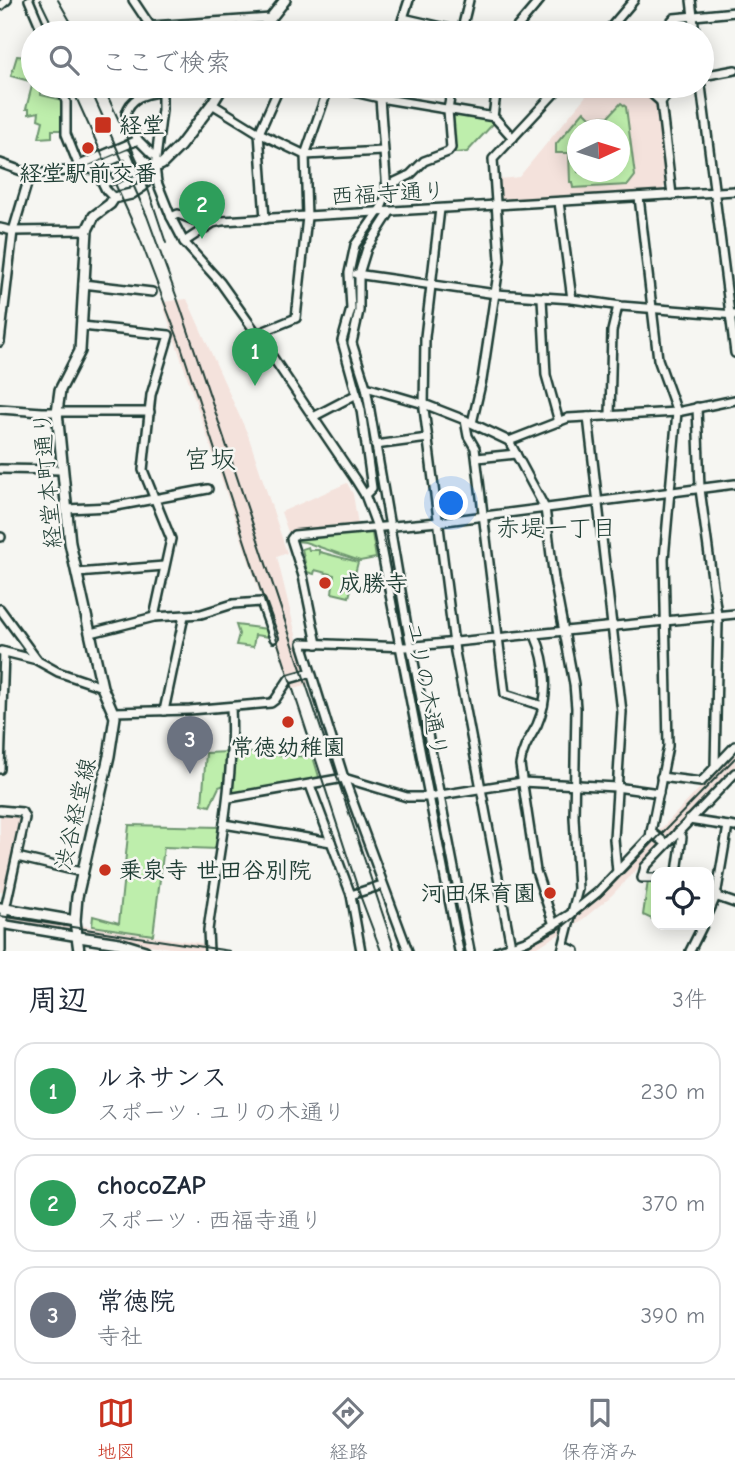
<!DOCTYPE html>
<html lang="ja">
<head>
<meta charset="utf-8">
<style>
  body { margin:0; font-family:"Comic Neue","Klee One",sans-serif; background:#f2f2f3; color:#1f2937 }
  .controls { position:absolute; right:21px; bottom:21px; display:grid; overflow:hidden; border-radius:14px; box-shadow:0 4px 18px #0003 }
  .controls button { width:63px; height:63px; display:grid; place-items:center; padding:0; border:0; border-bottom:2px solid #e0e1e3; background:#fff; color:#1f2937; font:35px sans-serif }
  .compass { position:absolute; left:567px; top:119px; width:63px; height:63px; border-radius:50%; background:#fff; box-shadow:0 4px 18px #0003; rotate:86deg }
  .you { position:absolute; left:452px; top:504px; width:24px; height:24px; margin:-18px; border:5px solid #fff; border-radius:50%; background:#1a73e8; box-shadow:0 0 0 10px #1a73e833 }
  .badge { display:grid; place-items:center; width:46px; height:46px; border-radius:50%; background:#c8321e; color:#fff; font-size:23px; font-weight:700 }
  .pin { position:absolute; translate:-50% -58px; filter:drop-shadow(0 2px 4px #0008) }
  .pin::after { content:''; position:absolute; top:37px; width:24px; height:21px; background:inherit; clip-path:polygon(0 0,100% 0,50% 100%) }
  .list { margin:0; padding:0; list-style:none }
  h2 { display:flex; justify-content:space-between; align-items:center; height:91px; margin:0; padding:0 28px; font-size:30px }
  h2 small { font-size:23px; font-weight:400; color:#747a83 }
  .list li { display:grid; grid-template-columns:46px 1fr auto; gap:21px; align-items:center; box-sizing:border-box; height:98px; margin:0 14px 14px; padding:0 14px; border:2px solid #e0e1e3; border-radius:21px }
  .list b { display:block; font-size:26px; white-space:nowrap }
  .list p { margin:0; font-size:23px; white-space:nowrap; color:#747a83 }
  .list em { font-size:23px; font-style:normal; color:#747a83 }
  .icon { flex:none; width:38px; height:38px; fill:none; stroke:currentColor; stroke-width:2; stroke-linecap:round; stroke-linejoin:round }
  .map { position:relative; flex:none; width:735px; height:951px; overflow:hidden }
  .search { position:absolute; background:#fff; box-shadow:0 4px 18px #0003; left:21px; right:21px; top:21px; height:77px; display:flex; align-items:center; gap:18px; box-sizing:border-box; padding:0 24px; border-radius:38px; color:#747a83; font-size:26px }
  .sheet { height:427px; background:#fff }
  nav { display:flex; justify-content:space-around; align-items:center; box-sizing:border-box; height:98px; border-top:2px solid #e0e1e3; background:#fff; font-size:19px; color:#747a83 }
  nav a { display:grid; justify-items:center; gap:4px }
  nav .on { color:#c8321e }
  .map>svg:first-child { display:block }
</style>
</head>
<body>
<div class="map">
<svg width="735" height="951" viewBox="0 0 735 951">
  <rect width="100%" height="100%" fill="#f6f6f2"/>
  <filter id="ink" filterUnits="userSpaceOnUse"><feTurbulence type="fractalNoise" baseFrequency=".0143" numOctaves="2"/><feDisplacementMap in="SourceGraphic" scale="14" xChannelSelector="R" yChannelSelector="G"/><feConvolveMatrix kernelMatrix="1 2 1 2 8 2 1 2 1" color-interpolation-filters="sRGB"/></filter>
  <g filter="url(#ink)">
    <g fill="#f4e2dc" fill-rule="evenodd">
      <path d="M 594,86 L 637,86 L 655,101 L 666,185 L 662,190 L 503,200 L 500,197 L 499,179 L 519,177 ZM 578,130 L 620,130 L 620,172 L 578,172 Z"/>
      <path d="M 187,299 L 248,435 L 287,553 L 277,557 L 308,684 L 292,689 L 162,302 Z"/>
      <path d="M 347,483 L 353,494 L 358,525 L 288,532 L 281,512 Z"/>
      <path d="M 735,751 L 735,770 L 667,839 L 665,839 L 658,832 Z"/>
      <path d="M 0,814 L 20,814 L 22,819 L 6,892 L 0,891 Z"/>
      <path d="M 653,837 L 662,844 L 611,896 L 571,929 L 574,914 Z"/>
      <path d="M 8,912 L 70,924 L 75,934 L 5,922 Z"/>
      <path d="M 567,919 L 565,931 L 537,947 L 529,951 L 505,951 Z"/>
      <path d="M 79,925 L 206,944 L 208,951 L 190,951 L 88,936 L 83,934 Z"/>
    </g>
    <g fill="#beeeac" stroke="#6e9670" stroke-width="2" fill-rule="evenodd">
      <path d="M 17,56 L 25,57 L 30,78 L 33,77 L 33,86 L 41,86 L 41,95 L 63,100 L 63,130 L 52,130 L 52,137 L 39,138 L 43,121 L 38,119 L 39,112 L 29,114 L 29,109 L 26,109 L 33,82 L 11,76 Z"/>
      <path d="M 621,103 L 626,107 L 635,176 L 628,185 L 573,188 L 572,182 L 570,182 L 569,153 L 556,153 L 556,144 L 584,111 L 590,117 L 609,116 ZM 578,130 L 620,130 L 620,172 L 578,172 Z"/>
      <path d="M 454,113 L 490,119 L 494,123 L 467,152 L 454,153 L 451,115 Z"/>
      <path d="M 368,530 L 372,533 L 376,558 L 360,561 L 305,542 L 295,541 L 297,536 Z"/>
      <path d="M 308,547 L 309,550 L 319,550 L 319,555 L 320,552 L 358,562 L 349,597 L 332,593 L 334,575 L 315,570 L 314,574 L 307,572 L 302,549 Z"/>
      <path d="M 236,625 L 267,629 L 270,637 L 255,635 L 253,647 L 236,645 L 239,634 Z"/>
      <path d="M 229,752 L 224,785 L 219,787 L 210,806 L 202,804 L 206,753 Z"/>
      <path d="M 235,752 L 313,757 L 320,780 L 234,796 L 231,793 Z"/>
      <path d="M 129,825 L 220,827 L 217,849 L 164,847 L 153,935 L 92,926 L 93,916 L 119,923 Z"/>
      <path d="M 648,881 L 656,881 L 656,921 L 643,915 Z"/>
    </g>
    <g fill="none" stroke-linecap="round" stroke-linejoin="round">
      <g stroke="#1f3d34" stroke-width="12">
        <g id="minor">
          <path d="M 29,0 L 43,33"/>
          <path d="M 133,0 L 155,33"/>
          <path d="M 691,0 L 695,33"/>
          <path d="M 0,6 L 7,0"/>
          <path d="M 403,18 L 468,33"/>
          <path d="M 151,26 L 271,18"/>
          <path d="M 398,33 L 409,0"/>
          <path d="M 461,33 L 469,0"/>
          <path d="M 512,33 L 540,0"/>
          <path d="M 606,33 L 634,0"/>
          <path d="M 661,33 L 674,18 L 735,12"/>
          <path d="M 702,76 L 735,70"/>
          <path d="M 61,86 L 66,102 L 66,134 L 80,169"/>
          <path d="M 162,86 L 162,110 L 155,167 L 157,182 L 171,217 L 184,242 L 220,282 L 257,334 L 355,479 L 365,495 L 377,527 L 459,951"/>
          <path d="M 328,86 L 380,98 L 494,117 L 513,138"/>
          <path d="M 383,86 L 380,98 L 387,192"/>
          <path d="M 643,86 L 661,102 L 672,195"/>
          <path d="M 701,86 L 735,353"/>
          <path d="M 661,102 L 675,86"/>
          <path d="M 212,104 L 259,133 L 305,155 L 383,151"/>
          <path d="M 493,117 L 497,86"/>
          <path d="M 138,140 L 152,154"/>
          <path d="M 0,163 L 30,174 L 91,169 L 127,154 L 134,171 L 107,182 L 102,181"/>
          <path d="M 82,164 L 138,140 L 126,114 C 130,98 144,94 158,92"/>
          <path d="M 91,169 L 96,170 L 106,190 L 114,198"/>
          <path d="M 559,202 L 572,299"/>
          <path d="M 440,209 L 425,337 L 424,409 L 455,652 L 511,946"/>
          <path d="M 390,212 L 367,248 L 359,274 L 359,311 L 352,343 L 366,387 L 407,626 L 470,951"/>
          <path d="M 171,217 L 178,214 L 201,223 L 204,228"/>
          <path d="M 265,219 L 259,133 L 280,86"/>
          <path d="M 0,228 L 13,231 L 87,230"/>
          <path d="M 184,242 L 213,223 L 222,221 L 735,191"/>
          <path d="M 356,274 L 496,294 L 572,299 L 621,306 L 735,315"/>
          <path d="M 83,284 L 152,292"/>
          <path d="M 542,298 L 546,375 L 559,422"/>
          <path d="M 82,326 L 169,335 L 151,395 L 143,470 L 171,539 L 154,617"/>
          <path d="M 257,334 L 296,318 L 307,217 L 305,155 L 329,86"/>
          <path d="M 0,342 L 13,231 L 30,174"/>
          <path d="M 366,387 L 424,404 L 465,420 L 509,441 L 545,508 L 554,579 L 574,684 L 576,708 L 574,817 L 578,889 L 562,951"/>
          <path d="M 697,407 L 700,489 L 718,622 L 715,767"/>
          <path d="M 0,409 L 42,412 L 150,412"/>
          <path d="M 610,415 L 612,331 L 618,306"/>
          <path d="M 313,417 L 357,394"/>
          <path d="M 588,417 L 622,712 L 614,839 L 617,872"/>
          <path d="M 465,420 L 468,436 L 475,448 L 505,694 L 543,706"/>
          <path d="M 472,423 L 482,380 L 500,260 L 493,159 L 561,86"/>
          <path d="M 509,441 L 568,418 L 677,412 L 735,400"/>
          <path d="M 375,445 L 428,438"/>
          <path d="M 477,458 L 516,454"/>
          <path d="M 0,469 L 62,470"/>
          <path d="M 365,495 L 372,488 L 361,410 L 342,341 L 351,309 L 349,273 L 355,245 L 381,208 L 391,184 L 410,175 L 424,161 L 448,152 L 451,148 L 448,110 L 452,86"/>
          <path d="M 66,509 L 111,507 L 208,489"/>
          <path d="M 0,537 L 1,537"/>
          <path d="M 77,573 L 164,566"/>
          <path d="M 0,609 L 38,661 L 58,672 L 102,687"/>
          <path d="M 91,633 L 154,617 L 201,614 L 233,604 L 261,602 L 274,638"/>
          <path d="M 535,635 C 547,663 550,696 537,725 C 530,738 522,749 520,765 L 536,871 L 554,925"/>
          <path d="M 317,644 L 303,576 L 291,539 L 294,535 L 438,522 L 735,484"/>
          <path d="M 1,651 L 37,660"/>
          <path d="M 164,711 L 184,616"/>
          <path d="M 114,712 L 190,710 L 271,703 L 275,700 L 289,679 L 310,673"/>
          <path d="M 0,769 L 4,652"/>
          <path d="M 661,777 L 701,782 L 735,746"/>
          <path d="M 310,785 L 351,895 L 361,951"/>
          <path d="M 229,798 L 344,778 L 407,797 L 428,797 L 522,782 L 616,787 L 659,793"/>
          <path d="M 0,810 L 22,812 L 25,818 L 1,928 L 1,951"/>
          <path d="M 689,820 L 735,827"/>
          <path d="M 224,824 L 331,842"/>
          <path d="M 651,832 L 667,844"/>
          <path d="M 17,857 L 81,872"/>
          <path d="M 677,872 L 682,837 L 678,832"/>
          <path d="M 656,878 L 642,878 L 645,867 L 735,773"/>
          <path d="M 709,894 L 735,903"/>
          <path d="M 351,895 L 382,885"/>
          <path d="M 709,912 L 716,896 L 728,826"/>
          <path d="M 1,924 L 79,937"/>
          <path d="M 564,946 L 575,951"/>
          <path d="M 209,951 L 208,930 C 218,855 235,782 231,707"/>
          <path d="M 408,951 L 344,778 L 302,643 L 406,647 L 735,614"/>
          <path d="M 497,951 L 528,940 L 572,913 L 597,893 L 650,837 L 668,746 L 664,559 L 677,412 L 658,359 L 639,197"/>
          <path d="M 690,951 L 703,925"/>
        </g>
      </g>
      <g stroke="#1f3d34" stroke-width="14">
        <g id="major">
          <path d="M 259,33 L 285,0"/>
          <path d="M 0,908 L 75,921"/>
          <path d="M 79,937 L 119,943 L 145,951"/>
          <path d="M 79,951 L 75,921 L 77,897 L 109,756 L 115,717 L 102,687 L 70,543 L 57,412 L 60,390 L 80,351 L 87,230 L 94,216 L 110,204 L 114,198 L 131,194 L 143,186 L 155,167 L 162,164 L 180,146 L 212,104 L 223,86"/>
        </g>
      </g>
      <use href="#minor" stroke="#f6f6f2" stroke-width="7"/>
      <use href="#major" stroke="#f6f6f2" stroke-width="9"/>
      <g stroke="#1f3d34" stroke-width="2">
        <path d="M 0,916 L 230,951"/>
        <path d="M 516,951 L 561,928 L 602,895 L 735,758"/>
      </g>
      <g stroke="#1f3d34" stroke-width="2">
        <path d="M 40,0 L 56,33"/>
        <path d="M 58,0 L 77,33"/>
        <path d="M 71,86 L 140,239 L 181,346 L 361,898 L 381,951"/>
        <path d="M 89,86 L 147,216 L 181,309 L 395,951"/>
        <path d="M 103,86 L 142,171 L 166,243"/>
      </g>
    </g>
  </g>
  <g fill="#c8321e" stroke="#f6f6f2" stroke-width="2.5">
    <rect x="94" y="116" width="18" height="18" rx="3.5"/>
    <circle cx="88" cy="148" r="7"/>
    <circle cx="325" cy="583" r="7"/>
    <circle cx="288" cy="722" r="7"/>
    <circle cx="105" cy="870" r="7"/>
    <circle cx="550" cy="893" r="7"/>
  </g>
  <g text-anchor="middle" stroke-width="5" stroke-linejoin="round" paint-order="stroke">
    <g font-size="23" font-weight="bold" fill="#1f3d34" stroke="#f6f6f2" text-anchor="start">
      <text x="119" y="133">経堂</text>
      <text x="88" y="181" text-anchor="middle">経堂駅前交番</text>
      <text x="339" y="591">成勝寺</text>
      <text x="288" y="755" text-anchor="middle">常徳幼稚園</text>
      <text x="119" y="878">乗泉寺 世田谷別院</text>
      <text x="536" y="901" text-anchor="end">河田保育園</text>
    </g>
    <g font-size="23" fill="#1f3d34" stroke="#f6f6f2">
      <text transform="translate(388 193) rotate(-3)" y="8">西福寺通り</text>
      <text transform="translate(47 480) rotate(-95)" y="8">経堂本町通り</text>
      <text transform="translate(427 689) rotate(79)" y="8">ユリの木通り</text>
      <text transform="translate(75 814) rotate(-77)" y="8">渋谷経堂線</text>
    </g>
    <g font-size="24" fill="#1f3d34" stroke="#f6f6f2">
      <text x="556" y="536">赤堤一丁目</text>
    </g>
    <g font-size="26" fill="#1f3d34" stroke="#f6f6f2">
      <text x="210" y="468">宮坂</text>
    </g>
  </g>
</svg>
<div class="controls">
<button><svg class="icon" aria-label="locate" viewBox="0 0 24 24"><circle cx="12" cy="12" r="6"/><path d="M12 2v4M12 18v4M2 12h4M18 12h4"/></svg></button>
</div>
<svg class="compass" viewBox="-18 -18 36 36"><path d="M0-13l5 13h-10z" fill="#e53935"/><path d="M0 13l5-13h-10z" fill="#747a83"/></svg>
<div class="you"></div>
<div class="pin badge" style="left:255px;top:386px;background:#2e9e5b">1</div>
<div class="pin badge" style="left:202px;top:239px;background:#2e9e5b">2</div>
<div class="pin badge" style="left:190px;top:774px;background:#6b7280">3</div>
<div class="search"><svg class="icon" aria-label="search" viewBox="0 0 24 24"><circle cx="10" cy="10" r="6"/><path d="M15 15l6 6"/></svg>ここで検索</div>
</div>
<section class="sheet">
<h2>周辺<small>3件</small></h2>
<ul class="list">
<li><span class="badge" style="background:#2e9e5b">1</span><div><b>ルネサンス</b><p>スポーツ · ユリの木通り</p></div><em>230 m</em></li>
<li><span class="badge" style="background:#2e9e5b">2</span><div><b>chocoZAP</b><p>スポーツ · 西福寺通り</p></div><em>370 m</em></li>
<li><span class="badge" style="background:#6b7280">3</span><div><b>常徳院</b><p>寺社</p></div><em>390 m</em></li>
</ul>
</section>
<nav>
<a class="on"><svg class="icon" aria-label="map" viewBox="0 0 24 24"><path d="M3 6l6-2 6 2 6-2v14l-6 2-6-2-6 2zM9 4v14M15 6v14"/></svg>地図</a>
<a><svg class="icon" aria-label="directions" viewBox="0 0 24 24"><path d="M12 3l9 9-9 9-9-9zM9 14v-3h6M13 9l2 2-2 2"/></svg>経路</a>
<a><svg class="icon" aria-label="saved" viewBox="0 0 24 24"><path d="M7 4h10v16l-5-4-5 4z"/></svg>保存済み</a>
</nav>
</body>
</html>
